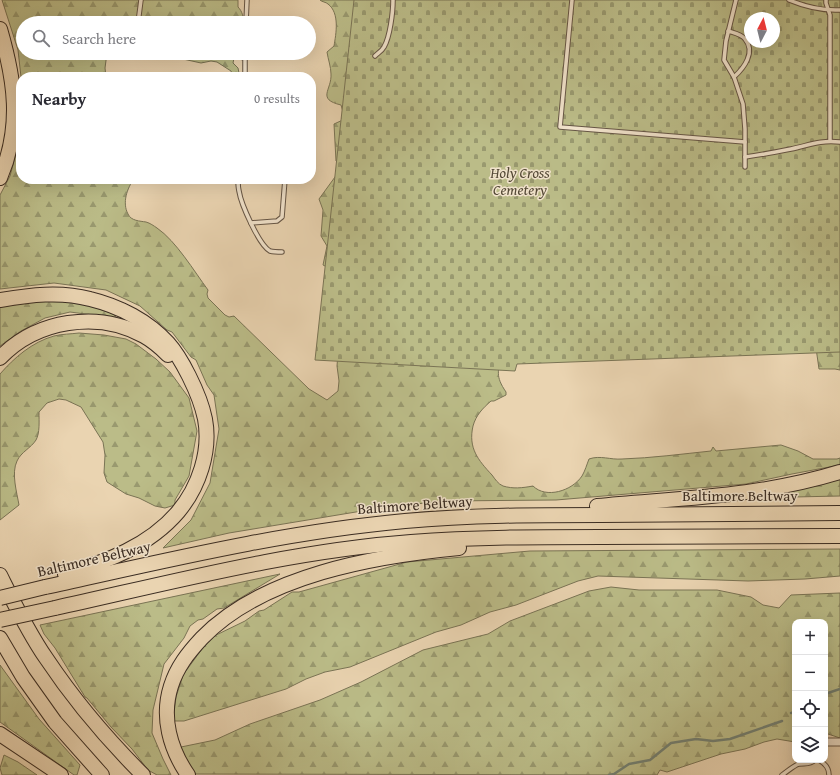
<!DOCTYPE html>
<html lang="en">
<head>
<meta charset="utf-8">
<style>
  body { margin:0; font-family:"Gentium Book Plus",serif; background:#f7f7f7; color:#2b2b33 }
  .controls { position:absolute; right:12px; bottom:12px; display:grid; overflow:hidden; border-radius:8px; box-shadow:0 4px 16px #0002 }
  .controls button { width:36px; height:36px; display:grid; place-items:center; padding:0; border:0; border-bottom:1px solid #e1e1e2; background:#fff; color:#2b2b33; font:20px sans-serif }
  .compass { position:absolute; left:744px; top:12px; width:36px; height:36px; border-radius:50%; background:#fff; box-shadow:0 4px 16px #0002; rotate:7deg }
  .list { margin:0; padding:0; list-style:none }
  h2 { display:flex; justify-content:space-between; align-items:center; height:52px; margin:0; padding:0 16px; font-size:17px }
  h2 small { font-size:13px; font-weight:400; color:#7c7c81 }
  .icon { flex:none; width:22px; height:22px; fill:none; stroke:currentColor; stroke-width:2; stroke-linecap:round; stroke-linejoin:round }
  .map { position:relative; flex:none; width:840px; height:775px; overflow:hidden }
  .search { position:absolute; background:#fff; box-shadow:0 4px 16px #0002; left:16px; top:16px; width:300px; height:44px; display:flex; align-items:center; gap:10px; box-sizing:border-box; padding:0 14px; border-radius:22px; color:#7c7c81; font-size:15px }
  .panel { position:absolute; background:#fff; box-shadow:0 4px 16px #0002; left:16px; top:72px; width:300px; height:112px; border-radius:16px }
  .map>svg:first-child { display:block }
</style>
</head>
<body>
<div class="map">
<svg width="840" height="775" viewBox="0 0 840 775">
  <defs>
    <pattern id="forest-firs" width="22" height="20" patternUnits="userSpaceOnUse"><rect width="22" height="20" fill="#bbbc88"/><path d="M5 1l3.5 6h-7zM16 11l3.5 6h-7z" fill="#99996f"/></pattern>
    <pattern id="cemetery-stones" width="16" height="16" patternUnits="userSpaceOnUse"><rect width="16" height="16" fill="#bbbc88"/><path d="M2 7V4a2 2 0 0 1 4 0v3zM10 15v-3a2 2 0 0 1 4 0v3z" fill="#99996f"/></pattern>
  </defs>
  <rect width="100%" height="100%" fill="#ead4b1"/>
  <filter id="stains"><feTurbulence type="fractalNoise" baseFrequency=".005" numOctaves="4"/><feColorMatrix values="0 0 0 0 .2 0 0 0 0 .09 0 0 0 0 .02 0 0 0 .5 -.17"/></filter>
  <radialGradient id="worn" r=".72"><stop offset=".6" stop-color="#630" stop-opacity="0"/><stop offset="1" stop-color="#630" stop-opacity=".3"/></radialGradient>
  <g fill="url(#forest-firs)" stroke="#7a7455">
    <path d="M 2,0 L 238,0 L 238,7 C 242,11 244,17 243,23 L 23,23 L 23,53 L 107,53 L 105,68 L 106,77 L 21,77 L 18,50 Z"/>
    <path d="M 320,0 L 363,0 L 840,249 L 840,370 L 835,369 L 819,369 L 816,348 L 502,353 C 498,371 495,376 506,392 L 506,395 L 494,401 L 491,401 C 483,408 476,415 473,426 C 468,448 478,460 492,475 C 495,479 498,484 503,486 C 513,489 522,488 533,486 C 546,499 572,491 582,476 C 585,471 587,464 589,459 C 600,455 611,460 622,459 C 652,458 682,454 711,451 L 713,447 L 716,451 L 781,445 L 798,451 L 813,459 L 837,459 L 840,458 L 840,465 L 792,474 L 746,484 L 556,500 L 445,501 L 386,507 L 229,533 L 163,548 L 191,520 L 210,483 L 219,429 L 214,395 L 207,385 L 196,360 L 191,357 L 172,332 L 167,330 L 140,306 L 106,290 L 54,283 L 0,289 L 0,195 L 10,176 L 21,135 L 21,179 L 134,179 C 127,188 122,203 128,214 C 131,221 140,221 146,222 C 150,223 154,226 157,228 C 176,241 194,271 208,290 L 207,294 L 208,298 L 225,315 L 229,317 L 234,316 L 309,389 L 327,400 L 338,391 L 339,381 L 337,366 L 338,353 L 327,267 L 323,265 L 327,246 L 321,236 L 323,210 L 319,199 L 343,166 L 336,161 L 334,124 L 345,119 L 341,105 C 316,99 332,90 331,74 C 331,67 328,59 327,52 L 334,46 C 336,34 340,13 328,4 C 326,2 322,2 320,0 Z"/>
    <path d="M 172,53 L 235,53 L 233,63 L 238,68 L 239,73 L 233,76 L 231,71 L 217,62 L 211,61 L 201,63 L 174,57 Z"/>
    <path d="M 52,299 L 82,303 L 114,314 L 116,318 L 70,312 L 45,318 L 21,331 L 0,346 L 0,307 Z"/>
    <path d="M 79,333 L 104,335 L 126,339 L 136,344 L 156,359 L 170,372 L 189,398 L 197,431 L 189,476 L 175,500 L 175,505 L 165,508 L 155,506 L 139,498 L 126,494 L 107,482 L 104,473 L 105,455 L 103,442 L 81,407 L 66,400 L 59,399 L 47,403 L 39,412 C 39,421 40,433 36,440 C 31,448 21,452 17,461 C 11,473 17,493 19,505 L 0,520 L 0,374 C 14,358 32,342 54,336 C 62,334 71,334 79,333 Z"/>
    <path d="M 840,476 L 840,496 L 794,497 L 790,493 L 797,488 Z"/>
    <path d="M 840,549 L 840,576 L 805,579 L 748,581 L 598,576 L 578,581 L 516,605 L 490,612 L 461,625 L 436,632 L 350,667 L 325,672 L 306,679 L 286,689 L 184,721 L 173,721 L 176,697 L 183,675 L 210,638 L 245,621 L 259,611 L 264,610 L 292,592 L 299,592 L 407,562 L 530,551 Z"/>
    <path d="M 280,574 L 224,608 L 217,609 L 203,619 L 198,620 L 190,626 L 184,638 L 164,664 L 153,710 L 152,733 L 163,759 L 171,775 L 157,775 L 148,770 L 132,749 L 111,727 L 87,698 L 85,697 L 55,648 L 44,634 L 40,625 Z"/>
    <path d="M 611,587 L 639,590 L 717,590 L 751,597 L 763,605 L 779,608 L 791,595 L 840,593 L 840,738 L 825,733 L 825,622 L 795,622 L 795,742 L 777,739 L 764,742 L 745,749 L 721,754 L 667,772 L 660,770 L 657,775 L 192,774 L 181,747 L 215,740 L 250,724 L 320,700 L 361,682 L 423,650 L 488,634 L 510,621 L 589,591 Z"/>
    <path d="M 0,665 L 39,719 L 80,765 L 77,775 L 74,775 L 0,722 Z"/>
    <path d="M 4,755 L 18,762 L 37,775 L 2,775 L 0,768 Z"/>
  </g>
  <path fill="url(#cemetery-stones)" stroke="#7a7455" fill-rule="evenodd" d="M 354,0 L 840,0 L 840,352 L 517,364 L 515,371 L 315,360 ZM 750,18 L 774,18 L 774,42 L 750,42 Z"/>
  <g fill="none" stroke-linecap="round" stroke-linejoin="round">
    <g stroke="#728073" stroke-width="2.5">
      <path d="M 825,694 L 840,689"/>
      <path d="M 791,713 L 795,712"/>
      <path d="M 609,775 L 614,774 L 629,764 L 650,760 L 671,743 L 696,739 L 713,741 L 730,739 L 782,721"/>
    </g>
    <g stroke="#665646" stroke-width="5.5">
      <g id="service">
        <path d="M 572,0 L 560,127 L 745,142"/>
        <path d="M 736,0 L 726,41 L 724,60 L 734,77 L 743,104 L 745,129 L 745,167"/>
        <path d="M 789,0 C 806,7 821,11 840,10"/>
        <path d="M 826,0 L 826,3 L 830,15 L 830,141"/>
        <path d="M 138,23 L 141,0"/>
        <path d="M 246,23 L 247,0"/>
        <path d="M 728,31 C 734,33 741,34 745,39 C 756,52 744,68 734,77"/>
        <path d="M 220,53 L 245,58"/>
        <path d="M 375,56 C 378,53 382,51 384,47 C 390,37 393,12 393,0"/>
        <path d="M 245,77 L 245,53"/>
        <path d="M 745,157 C 760,155 776,152 791,149 C 810,145 819,140 840,142"/>
        <path d="M 238,179 C 238,183 238,187 239,191 C 241,204 259,245 270,251 C 274,252 279,252 282,252"/>
        <path d="M 251,223 L 277,221 L 282,217 L 285,179"/>
        <path d="M 819,760 C 826,764 829,768 829,775"/>
        <path d="M 782,775 C 787,772 794,765 799,764 C 805,763 810,765 815,760"/>
      </g>
    </g>
    <g stroke="#665646" stroke-width="9">
      <path id="minor" d="M 825,742 L 840,742"/>
    </g>
    <g stroke="#3a2c22" stroke-width="16">
      <g id="motorway">
        <path d="M 0,29 C 15,81 22,126 0,178"/>
        <path d="M 0,300 C 30,295 60,291 90,299 C 119,306 148,321 168,343 C 177,353 183,364 189,376 C 196,390 202,404 205,419 C 211,451 199,487 178,512 C 149,546 106,562 65,574"/>
        <path d="M 0,358 C 36,320 98,310 144,336 C 153,341 161,348 168,355"/>
        <path d="M 597,506 C 680,498 759,497 840,472"/>
        <path d="M 0,575 C 14,603 28,632 46,658 C 74,700 107,739 143,775"/>
        <path d="M 45,587 C 164,561 283,532 405,521 C 470,515 537,515 602,515 C 682,514 761,513 840,513"/>
        <path d="M 55,608 C 173,582 290,551 411,542 C 474,537 538,537 601,537 C 681,537 760,536 840,536"/>
        <path d="M 0,638 L 23,677 L 55,722 L 102,775"/>
        <path d="M 0,734 L 61,775"/>
        <path d="M 188,775 C 170,749 161,717 171,686 C 177,667 188,653 202,638 C 263,575 375,556 459,548"/>
      </g>
    </g>
    <use href="#service" stroke="#f1e3cc" stroke-width="3.5"/>
    <use href="#minor" stroke="#f1e3cc" stroke-width="7"/>
    <use href="#motorway" stroke="#ead4b1" stroke-width="14"/>
    <g stroke="#3a2c22" stroke-width="16" stroke-linecap="butt">
      <g id="motorway-bridge">
        <path d="M 0,598 L 45,587"/>
        <path d="M 0,620 L 55,608"/>
      </g>
    </g>
    <use href="#motorway-bridge" stroke="#ead4b1" stroke-width="14"/>
  </g>
  <g text-anchor="middle" stroke-width="3" stroke-linejoin="round" paint-order="stroke">
    <g font-size="15" font-style="italic" fill="#544936" stroke="#f1e3cc">
      <text x="520" y="178">Holy Cross<tspan x="520" dy="17">Cemetery</tspan></text>
    </g>
    <g font-size="15" fill="#3a2c22" stroke="#f1e3cc">
      <text x="740" y="501">Baltimore Beltway</text>
      <text transform="translate(415 505) rotate(-4)" y="5">Baltimore Beltway</text>
      <text transform="translate(94 559) rotate(-13)" y="5">Baltimore Beltway</text>
    </g>
  </g>
  <rect width="100%" height="100%" filter="url(#stains)"/>
  <rect width="100%" height="100%" fill="url(#worn)"/>
</svg>
<div class="controls">
<button>+</button>
<button>−</button>
<button><svg class="icon" aria-label="locate" viewBox="0 0 24 24"><circle cx="12" cy="12" r="6"/><path d="M12 2v4M12 18v4M2 12h4M18 12h4"/></svg></button>
<button><svg class="icon" aria-label="layers" viewBox="0 0 24 24"><path d="M12 4l9 5-9 5-9-5zM3 14l9 5 9-5"/></svg></button>
</div>
<svg class="compass" viewBox="-18 -18 36 36"><path d="M0-13l5 13h-10z" fill="#e53935"/><path d="M0 13l5-13h-10z" fill="#7c7c81"/></svg>
<div class="search"><svg class="icon" aria-label="search" viewBox="0 0 24 24"><circle cx="10" cy="10" r="6"/><path d="M15 15l6 6"/></svg>Search here</div>
<section class="panel">
<h2>Nearby<small>0 results</small></h2>
<ul class="list">
</ul>
</section>
</div>
</body>
</html>
